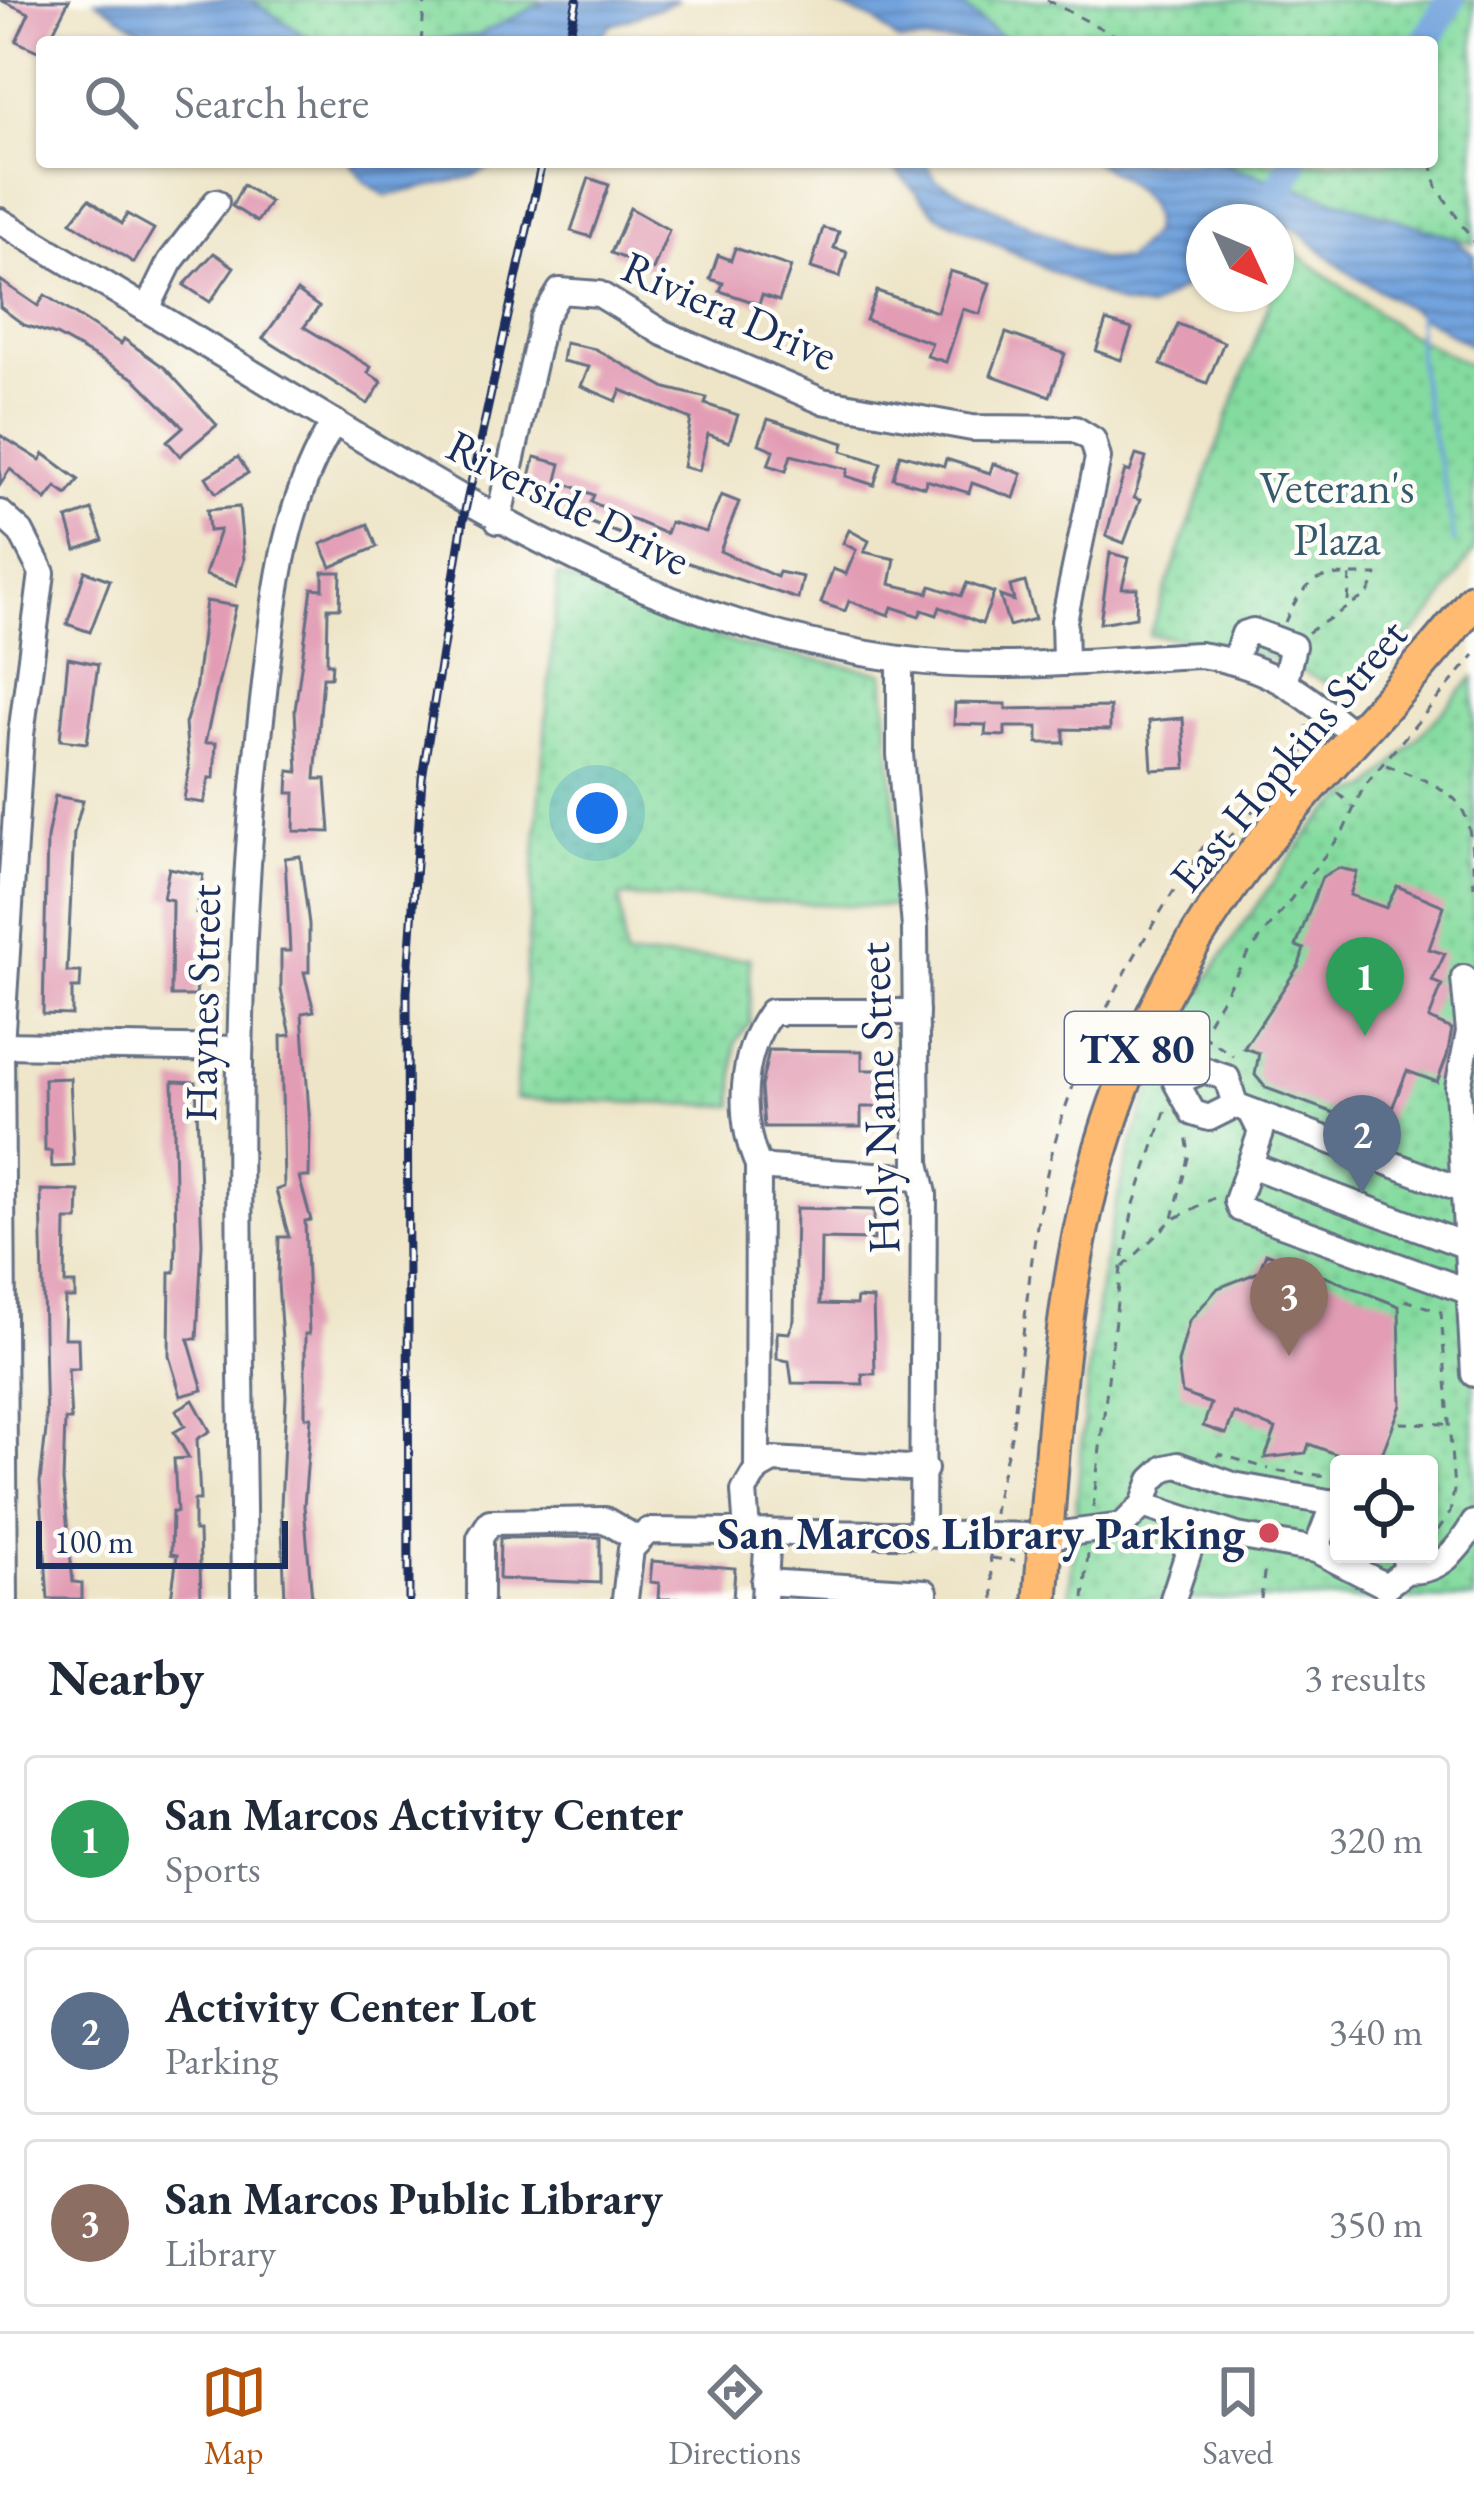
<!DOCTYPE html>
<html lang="en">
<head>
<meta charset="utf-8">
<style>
  body { margin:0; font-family:"EB Garamond",serif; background:#f2f2f3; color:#1f2937 }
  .controls { position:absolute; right:36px; bottom:36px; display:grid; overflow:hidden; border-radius:12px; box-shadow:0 3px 9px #0004 }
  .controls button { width:108px; height:108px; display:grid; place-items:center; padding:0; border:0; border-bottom:3px solid #e0e1e3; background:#fff; color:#1f2937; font:60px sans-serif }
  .compass { position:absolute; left:1186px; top:204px; width:108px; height:108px; border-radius:50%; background:#fff; box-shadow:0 3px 9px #0004; rotate:134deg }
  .scale { position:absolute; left:36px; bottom:30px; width:252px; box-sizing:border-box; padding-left:12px; border:6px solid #1b2f5e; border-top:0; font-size:33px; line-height:42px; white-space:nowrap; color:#1b2f5e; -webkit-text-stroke:9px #fdfcf7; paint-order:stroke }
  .you { position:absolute; left:597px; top:813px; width:42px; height:42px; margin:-30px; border:9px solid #fff; border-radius:50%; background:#1a73e8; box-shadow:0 0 0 18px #1a73e833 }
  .badge { display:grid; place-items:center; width:78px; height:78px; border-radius:50%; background:#b45309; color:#fff; font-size:39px; font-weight:700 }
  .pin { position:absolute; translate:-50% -99px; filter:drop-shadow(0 3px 6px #0008) }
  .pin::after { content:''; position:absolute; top:63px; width:42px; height:36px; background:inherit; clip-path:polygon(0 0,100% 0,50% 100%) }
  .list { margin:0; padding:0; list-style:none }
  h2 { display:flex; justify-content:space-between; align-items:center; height:156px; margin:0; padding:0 48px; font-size:51px }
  h2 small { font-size:39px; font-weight:400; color:#747a83 }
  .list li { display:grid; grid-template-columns:78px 1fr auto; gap:36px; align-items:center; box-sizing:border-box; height:168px; margin:0 24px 24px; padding:0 24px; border:3px solid #e0e1e3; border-radius:12px }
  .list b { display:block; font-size:45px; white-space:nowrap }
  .list p { margin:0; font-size:39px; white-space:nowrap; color:#747a83 }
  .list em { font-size:39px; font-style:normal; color:#747a83 }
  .icon { flex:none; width:66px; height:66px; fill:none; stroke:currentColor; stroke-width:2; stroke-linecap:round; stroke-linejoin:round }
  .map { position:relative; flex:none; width:1474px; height:1599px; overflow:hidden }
  .search { position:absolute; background:#fff; box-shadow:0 3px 9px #0004; left:36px; right:36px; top:36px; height:132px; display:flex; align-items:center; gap:30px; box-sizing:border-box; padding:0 42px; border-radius:12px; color:#747a83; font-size:45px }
  .sheet { height:732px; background:#fff }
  nav { display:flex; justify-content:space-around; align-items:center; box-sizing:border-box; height:168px; border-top:3px solid #e0e1e3; background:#fff; font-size:33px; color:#747a83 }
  nav a { display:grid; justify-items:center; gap:6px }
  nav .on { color:#b45309 }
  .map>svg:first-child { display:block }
</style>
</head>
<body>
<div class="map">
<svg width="1474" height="1599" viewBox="0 0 1474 1599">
  <defs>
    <pattern id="grass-dots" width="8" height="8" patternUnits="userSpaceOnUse" patternTransform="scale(3)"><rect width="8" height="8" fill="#84db9f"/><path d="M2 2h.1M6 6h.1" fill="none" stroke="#71bc8b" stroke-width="1.8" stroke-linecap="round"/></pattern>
    <pattern id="water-rules" width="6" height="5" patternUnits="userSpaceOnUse" patternTransform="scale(3)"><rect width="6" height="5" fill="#72a3dd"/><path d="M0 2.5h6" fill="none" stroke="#5d85b6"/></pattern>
  </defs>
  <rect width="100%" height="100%" fill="#fdfcf7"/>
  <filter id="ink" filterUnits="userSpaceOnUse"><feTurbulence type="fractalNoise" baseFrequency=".00833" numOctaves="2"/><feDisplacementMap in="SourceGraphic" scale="24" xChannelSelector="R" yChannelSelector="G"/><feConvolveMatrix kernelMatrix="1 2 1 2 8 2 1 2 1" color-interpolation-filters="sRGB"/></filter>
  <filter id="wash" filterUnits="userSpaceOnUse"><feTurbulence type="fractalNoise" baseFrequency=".004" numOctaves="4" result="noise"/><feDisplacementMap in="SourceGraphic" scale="48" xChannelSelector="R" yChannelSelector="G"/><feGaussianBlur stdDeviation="2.7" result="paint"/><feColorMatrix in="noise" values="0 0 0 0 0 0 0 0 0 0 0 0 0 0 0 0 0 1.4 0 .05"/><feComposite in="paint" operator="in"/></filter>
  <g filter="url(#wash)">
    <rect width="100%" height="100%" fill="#eee5c8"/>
    <g fill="url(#grass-dots)" stroke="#50857e" stroke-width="3" fill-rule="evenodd">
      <path d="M 213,0 L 541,0 L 515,42 L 263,42 Z"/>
      <path d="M 953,0 L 1474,0 L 1474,244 L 1217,162 L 1432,162 L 1432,42 L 1009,42 Z"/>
      <path d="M 1289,248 L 1401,330 L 1474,368 L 1474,550 L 1434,611 L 1363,686 L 1344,691 C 1271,656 1230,643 1149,635 Z"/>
      <path d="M 558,575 L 738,645 L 884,673 L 903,907 L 620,897 L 625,958 L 750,958 L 750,1022 L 735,1043 L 734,1106 L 515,1099 Z"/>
      <path d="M 1474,677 L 1474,1599 L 1069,1599 C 1083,1438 1088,1274 1140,1120 C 1169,1034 1222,953 1274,881 C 1298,848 1330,796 1370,789 ZM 1339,1464 L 1429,1464 L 1429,1554 L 1339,1554 Z"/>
    </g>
    <g fill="url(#water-rules)" stroke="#46699e" stroke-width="3">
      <path d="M 96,0 L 251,0 L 315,42 L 158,42 Z"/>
      <path d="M 548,0 L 679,0 L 611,25 L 595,42 L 419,42 L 477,36 Z"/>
      <path d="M 822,0 L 953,0 L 1009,42 L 899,42 L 874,20 Z"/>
      <path d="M 350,162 L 500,162 L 471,177 L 386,196 L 364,181 Z"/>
      <path d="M 888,162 L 925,162 L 936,180 L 1098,259 L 1125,260 L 1151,235 C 1163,199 1120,177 1095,162 L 1217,162 L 1454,238 L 1474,255 L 1474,348 L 1344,269 L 1296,229 L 1276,222 L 1204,222 L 1204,275 L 1149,309 L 1119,304 L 937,215 Z"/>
    </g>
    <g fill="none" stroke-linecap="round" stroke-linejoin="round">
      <path stroke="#72a3dd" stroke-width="4.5" d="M 1419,312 C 1411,392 1447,464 1454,542"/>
      <g stroke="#72a3dd" stroke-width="30">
        <path d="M 1426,42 L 1450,0"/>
        <path d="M 1275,199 L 1293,162"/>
      </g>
    </g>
    <g id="blocks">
      <g fill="#e29db5">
        <path d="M 0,0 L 69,0 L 48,42 L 42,42 L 42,53 L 16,41 L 29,13 Z"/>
        <path d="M 589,178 L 609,185 L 591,237 L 571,231 Z"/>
        <path d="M 243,185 L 270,202 L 257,222 L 232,206 Z"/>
        <path d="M 89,199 L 122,224 L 127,214 L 154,229 L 134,263 L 71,222 Z"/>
        <path d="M 630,208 L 669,230 L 653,270 L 611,253 Z"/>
        <path d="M 823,228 L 839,232 L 834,248 L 847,252 L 840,277 L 811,268 Z"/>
        <path d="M 735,248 L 791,267 L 779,301 L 762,295 L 759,304 L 720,291 L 723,283 L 710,279 L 718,255 L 731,260 Z"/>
        <path d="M 214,253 L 234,267 L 210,302 L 184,285 Z"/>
        <path d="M 950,271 L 990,283 L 980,314 L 963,309 L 946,362 L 927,356 L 932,343 L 866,320 L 877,291 L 937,312 Z"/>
        <path d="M 0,280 L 38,306 L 45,295 L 121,344 L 124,339 L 165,368 L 217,425 L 180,456 L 167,441 L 183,427 L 135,379 L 56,335 L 24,325 L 0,307 Z"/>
        <path d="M 297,291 L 319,307 L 304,327 L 371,367 L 368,373 L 382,382 L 368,404 L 263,338 Z"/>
        <path d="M 1106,321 L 1132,329 L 1121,360 L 1096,351 Z"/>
        <path d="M 1178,324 L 1224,342 L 1207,383 L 1161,365 Z"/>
        <path d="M 1006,333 L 1065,354 L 1050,396 L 991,375 Z"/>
        <path d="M 565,343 L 595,349 L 666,388 L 707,398 L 705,404 L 738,415 L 729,442 L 708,434 L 699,471 L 683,467 L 691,419 L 621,390 L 616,401 L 581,386 L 589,367 L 562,361 Z"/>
        <path d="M 768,419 L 844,443 L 842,451 L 881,463 L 874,485 L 846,476 L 848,469 L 791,455 L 786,471 L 768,465 L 774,450 L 759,444 Z"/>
        <path d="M 0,435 L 40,460 L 44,454 L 79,480 L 67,495 L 56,487 L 46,500 L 10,469 L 0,485 Z"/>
        <path d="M 900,454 L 944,466 L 946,459 L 990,473 L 993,463 L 1022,474 L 1014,498 L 972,483 L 969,493 L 926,480 L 925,487 L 893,478 Z"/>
        <path d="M 1136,455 L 1146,458 L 1134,498 L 1140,500 L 1124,543 L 1106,536 L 1125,470 L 1130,472 Z"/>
        <path d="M 238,457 L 248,473 L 216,493 L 206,477 Z"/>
        <path d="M 535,457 L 561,464 L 557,480 L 594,495 L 591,502 L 666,534 L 670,522 L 706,532 L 721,495 L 739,502 L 720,551 L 777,577 L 779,572 L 803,577 L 798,599 L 643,548 L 645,543 L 559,511 L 563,502 L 526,492 Z"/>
        <path d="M 239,507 L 244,560 L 236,586 L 205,575 L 220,530 L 209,531 L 207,510 Z"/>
        <path d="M 92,510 L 103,540 L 76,550 L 67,519 Z"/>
        <path d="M 368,524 L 377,547 L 331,567 L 321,544 Z"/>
        <path d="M 849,530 L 869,541 L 864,552 L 895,559 L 890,584 L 928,593 L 931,586 L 961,596 L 967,583 L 994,593 L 982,624 L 940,607 L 937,615 L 922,610 L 919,616 L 892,607 L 889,615 L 849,601 L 845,611 L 821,603 L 833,569 L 846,574 L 856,550 L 843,543 Z"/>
        <path d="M 1110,553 L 1129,558 L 1122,588 L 1137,588 L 1136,617 L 1100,623 Z"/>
        <path d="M 85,571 L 110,580 L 90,632 L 67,624 Z"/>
        <path d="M 323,572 L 341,572 L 340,608 L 328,608 L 327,663 L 332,663 L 331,677 L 323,677 L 315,779 L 326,779 L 330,832 L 294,831 L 295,793 L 288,793 L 289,771 L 298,772 L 295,710 L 312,588 L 323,589 Z"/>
        <path d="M 1025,582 L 1035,619 L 1009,626 L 1000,596 L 1014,601 L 1010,586 Z"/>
        <path d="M 206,601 L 236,606 L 205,743 L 216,743 L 214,778 L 209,778 L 204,803 L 184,800 L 189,769 L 185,724 L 195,692 Z"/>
        <path d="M 68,658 L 98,664 L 87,743 L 60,740 Z"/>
        <path d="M 955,703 L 1006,704 L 1006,709 L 1110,707 L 1110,730 L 1064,729 L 1064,743 L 1038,743 L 1038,727 L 1005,727 L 1005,736 L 985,735 L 986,725 L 954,724 Z"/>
        <path d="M 1183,718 L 1186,768 L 1152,770 L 1149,721 Z"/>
        <path d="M 55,796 L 83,801 L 74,833 L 67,972 L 81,972 L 80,988 L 72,988 L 72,1015 L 43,1014 L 47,838 Z"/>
        <path d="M 300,856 L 309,924 L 309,972 L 304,972 L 314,1011 L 302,1013 L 310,1127 L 309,1177 L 299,1177 L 311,1220 L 305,1221 L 309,1334 L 305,1334 L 305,1417 L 311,1417 L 304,1506 L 312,1599 L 285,1599 L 281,1506 L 286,1396 L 278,1283 L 279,1237 L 289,1237 L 276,1190 L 284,1187 L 281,1036 L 291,1035 L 281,990 L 281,951 L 290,951 L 285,858 Z"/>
        <path d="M 169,868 L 203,875 L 196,913 L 204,913 L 196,996 L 171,996 L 172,900 L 163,898 Z"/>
        <path d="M 1338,868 L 1357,872 L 1350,895 L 1386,908 L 1397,886 L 1444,906 L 1429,949 L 1445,954 L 1432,981 L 1442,985 L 1429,1019 L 1452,1029 L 1447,1056 L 1437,1082 L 1407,1071 L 1383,1131 L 1266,1088 L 1255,1075 L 1259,1053 L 1244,1048 L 1299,965 L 1304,949 L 1296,946 L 1322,877 Z"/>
        <path d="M 769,1050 L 862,1051 L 862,1070 L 900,1070 L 900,1107 L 861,1107 L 861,1127 L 764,1127 L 761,1087 Z"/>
        <path d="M 70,1078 L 74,1166 L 52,1167 L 51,1151 L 45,1151 L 44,1079 Z"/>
        <path d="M 173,1081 L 196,1082 L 202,1244 L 197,1339 L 188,1339 L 203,1390 L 181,1396 L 169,1356 L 170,1272 L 175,1272 L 176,1243 Z"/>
        <path d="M 41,1190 L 79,1191 L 78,1220 L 66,1220 L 65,1284 L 75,1284 L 75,1298 L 65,1298 L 64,1338 L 78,1338 L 79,1369 L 68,1369 L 71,1420 L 65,1420 L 63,1481 L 73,1582 L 82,1583 L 82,1599 L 48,1599 L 40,1482 L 46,1430 Z"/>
        <path d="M 796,1208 L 874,1210 L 874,1240 L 821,1239 L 820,1304 L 856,1305 L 857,1298 L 873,1299 L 875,1374 L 862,1374 L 863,1384 L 792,1383 L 789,1361 L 777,1359 L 777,1332 L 789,1333 L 794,1320 Z"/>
        <path d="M 1266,1253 L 1399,1306 L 1401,1405 L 1378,1464 L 1362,1464 L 1309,1444 L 1306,1453 L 1265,1458 L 1276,1429 L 1234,1413 L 1226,1434 L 1203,1426 L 1211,1404 L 1182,1393 L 1178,1363 L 1189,1321 L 1218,1288 L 1259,1272 Z"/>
        <path d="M 193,1400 L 210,1431 L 197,1439 L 200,1500 L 194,1500 L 194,1531 L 199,1531 L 201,1599 L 171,1599 L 177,1555 L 171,1554 L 172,1512 L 177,1512 L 174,1459 L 189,1458 L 174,1432 L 185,1426 L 176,1410 Z"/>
        <path d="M 600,1537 L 600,1583 L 499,1579 L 500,1538 Z"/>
        <path d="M 652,1561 L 735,1568 L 733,1599 L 658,1599 L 659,1583 L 650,1582 Z"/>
      </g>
    </g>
  </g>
  <g filter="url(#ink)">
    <use href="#blocks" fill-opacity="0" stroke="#656f83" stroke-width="3"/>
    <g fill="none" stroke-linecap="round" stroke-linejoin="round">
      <g stroke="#656f83" stroke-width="30">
        <g id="minor">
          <path d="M 0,221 C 109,286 218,352 327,418 C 517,533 675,627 900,659 C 998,673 1102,659 1200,655 C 1271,666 1301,692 1356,736"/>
          <path d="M 147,309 L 170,262 L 216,202"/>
          <path d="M 0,513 L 21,532 L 42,573 L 21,735 L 1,1045 L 5,1599"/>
          <path d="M 498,521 L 543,319 L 560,291 L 599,294 L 663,333 L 822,401 L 972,428 L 1075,429 L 1093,440 L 1098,458 L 1064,621 L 1065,660"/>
          <path d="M 900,659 L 900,754 L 915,928 L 917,1163 L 924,1194 L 922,1534"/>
          <path d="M 1234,661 L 1244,634 L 1253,631 L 1293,646 L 1285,680"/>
          <path d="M 1464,978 L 1469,1032 L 1458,1087 L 1474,1374"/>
          <path d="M 916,1012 L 771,1012 C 740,1054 737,1117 758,1165 L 770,1168 L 920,1178"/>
          <path d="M 0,1045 L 240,1049"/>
          <path d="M 1204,1070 L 1227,1078 L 1235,1105 L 1209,1118 L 1193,1113 L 1176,1082 Z"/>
          <path d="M 1235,1105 L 1464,1191"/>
          <path d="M 1251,1112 L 1261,1132 L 1237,1201 L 1240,1209 L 1470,1292"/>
          <path d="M 1250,1165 L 1467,1246"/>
          <path d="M 757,1469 L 773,1460 L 925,1469"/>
          <path d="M 1339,1504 L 1233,1485 L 1178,1465 L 1165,1468 L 1152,1480 L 1143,1505 L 1237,1536 L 1316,1550 L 1386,1586 L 1407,1570 L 1404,1554"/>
          <path d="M 747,1532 L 744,1491 L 757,1469 L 758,1165"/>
          <path d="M 1316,1550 L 1334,1502"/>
          <path d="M 1407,1570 C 1439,1574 1459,1549 1474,1523"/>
          <path d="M 764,1582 L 925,1592 L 925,1599"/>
          <path d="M 244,1599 C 242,1303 227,1004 262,710 C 274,608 279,511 334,422"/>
          <path d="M 480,1599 L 480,1538 L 490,1522 L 605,1520 L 637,1539"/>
          <path d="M 625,1599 L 631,1549 L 648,1531 L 1046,1536 L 1122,1526 L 1143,1505"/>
          <path d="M 764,1599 L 768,1532"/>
          <path d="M 1173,1599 L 1197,1526"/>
        </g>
      </g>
      <g stroke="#656f83" stroke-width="39">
        <path id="major" d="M 1041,1599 C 1063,1311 1066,1103 1249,861 C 1319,769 1404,691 1474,600"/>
      </g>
      <g stroke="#656f83" stroke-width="3" stroke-dasharray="9 9" stroke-linecap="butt">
        <path d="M 1047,0 L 1127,42"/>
        <path d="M 421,42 L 425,0"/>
        <path d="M 1431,162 L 1437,187 L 1474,243"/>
        <path d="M 1348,601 L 1350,576"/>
        <path d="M 1285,622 C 1310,567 1324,576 1377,575 L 1368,594 L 1307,633"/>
        <path d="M 1386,765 C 1468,796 1470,799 1474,887"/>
        <path d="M 1338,793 L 1352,806"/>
        <path d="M 1202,1035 L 1233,1056"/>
        <path d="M 1190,1053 L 1246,957 L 1343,832 L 1364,786 L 1474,655"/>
        <path d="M 1173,1218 L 1189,1154 L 1186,1134"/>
        <path d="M 1123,1267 L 1172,1220 L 1214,1198"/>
        <path d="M 1405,1300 L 1441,1312 L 1454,1490 L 1450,1513 L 1431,1540"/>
        <path d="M 1400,1423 L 1448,1424"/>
        <path d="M 1217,1457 L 1219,1454 L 1269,1469"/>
        <path d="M 1278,1471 L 1339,1477"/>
        <path d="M 1093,1508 L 1121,1268 L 1134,1204 L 1167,1106"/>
        <path d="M 994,1514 C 997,1484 1009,1455 1013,1424 C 1023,1345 1028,1266 1044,1187 C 1069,1063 1132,951 1203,847 L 1220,849 L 1308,746 L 1307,725"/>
        <path d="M 990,1554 L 994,1599"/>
        <path d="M 992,1558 L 1015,1561"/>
        <path d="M 1084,1599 L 1088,1553"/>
        <path d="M 1261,1599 L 1265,1565"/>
      </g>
      <use href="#minor" stroke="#fff" stroke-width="24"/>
      <use href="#major" stroke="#ffbb71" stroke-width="33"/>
      <g stroke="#1b2f5e" stroke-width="9">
        <g id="rail">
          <path d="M 568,42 L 577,0"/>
          <path d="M 409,1599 L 407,992 L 422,778 L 464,515 L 542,162"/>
        </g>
      </g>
      <use href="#rail" stroke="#fdfcf7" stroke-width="4.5" stroke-dasharray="14" stroke-linecap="butt"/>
    </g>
  </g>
  <circle fill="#d1495b" stroke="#fdfcf7" stroke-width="4.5" cx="1269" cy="1533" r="12"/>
  <g text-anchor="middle" stroke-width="9" stroke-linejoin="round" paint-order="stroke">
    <rect fill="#fdfcf7" stroke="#5f6c8c" stroke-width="3" x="1065" y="1012" width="144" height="72" rx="9"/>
    <g font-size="42" font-weight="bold" fill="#1b2f5e">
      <text x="1137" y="1063">TX 80</text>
    </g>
    <g font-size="45" fill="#1b2f5e" stroke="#fdfcf7">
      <text transform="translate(730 310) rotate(24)" y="16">Riviera Drive</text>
      <text transform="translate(569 502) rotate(27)" y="16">Riverside Drive</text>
      <text transform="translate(1288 755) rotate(-50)" y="16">East Hopkins Street</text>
      <text transform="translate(202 1003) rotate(-89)" y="16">Haynes Street</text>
      <text transform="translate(878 1098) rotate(-92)" y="16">Holy Name Street</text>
    </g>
    <g font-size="45" fill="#355a6e" stroke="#fdfcf7">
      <text x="1337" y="503">Veteran's<tspan x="1337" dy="52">Plaza</tspan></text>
    </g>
    <g font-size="45" font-weight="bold" fill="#1b2f5e" stroke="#fdfcf7" text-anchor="end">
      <text x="1245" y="1549">San Marcos Library Parking</text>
    </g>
  </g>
</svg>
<div class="controls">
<button><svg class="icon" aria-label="locate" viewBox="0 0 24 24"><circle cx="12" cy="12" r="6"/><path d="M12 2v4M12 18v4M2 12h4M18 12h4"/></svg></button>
</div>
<svg class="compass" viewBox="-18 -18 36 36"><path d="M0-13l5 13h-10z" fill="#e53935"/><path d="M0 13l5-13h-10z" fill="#747a83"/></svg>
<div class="scale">100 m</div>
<div class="you"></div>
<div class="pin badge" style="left:1365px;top:1036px;background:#2e9e5b">1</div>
<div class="pin badge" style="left:1362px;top:1194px;background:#5c6f8a">2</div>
<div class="pin badge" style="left:1289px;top:1356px;background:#8d6e63">3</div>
<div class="search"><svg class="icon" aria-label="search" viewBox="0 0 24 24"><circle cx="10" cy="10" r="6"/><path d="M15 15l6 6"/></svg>Search here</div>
</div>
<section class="sheet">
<h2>Nearby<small>3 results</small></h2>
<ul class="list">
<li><span class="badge" style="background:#2e9e5b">1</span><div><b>San Marcos Activity Center</b><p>Sports</p></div><em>320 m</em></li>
<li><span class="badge" style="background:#5c6f8a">2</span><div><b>Activity Center Lot</b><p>Parking</p></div><em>340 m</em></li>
<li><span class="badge" style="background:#8d6e63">3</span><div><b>San Marcos Public Library</b><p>Library</p></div><em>350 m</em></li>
</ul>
</section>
<nav>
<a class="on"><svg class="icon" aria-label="map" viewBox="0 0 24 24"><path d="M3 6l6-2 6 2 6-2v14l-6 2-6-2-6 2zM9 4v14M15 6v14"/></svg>Map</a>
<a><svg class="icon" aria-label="directions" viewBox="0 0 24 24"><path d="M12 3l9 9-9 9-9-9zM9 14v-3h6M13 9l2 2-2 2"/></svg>Directions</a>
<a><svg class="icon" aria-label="saved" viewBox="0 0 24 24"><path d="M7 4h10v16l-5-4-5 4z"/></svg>Saved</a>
</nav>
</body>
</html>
